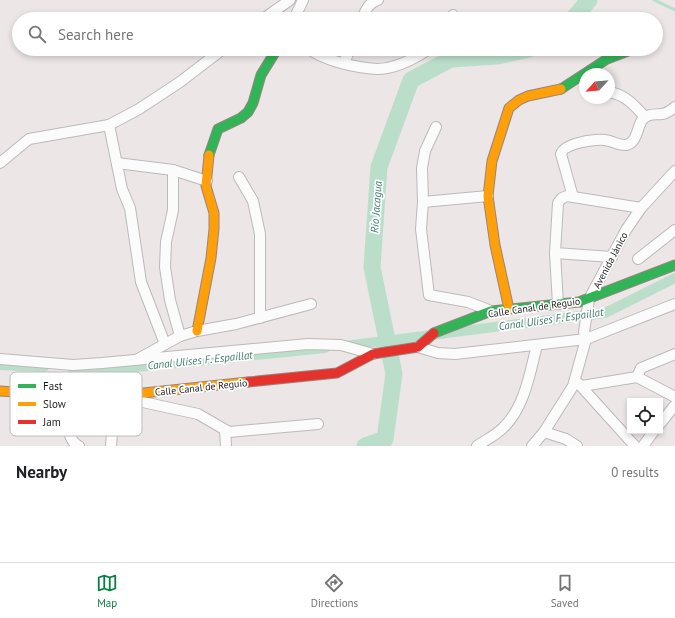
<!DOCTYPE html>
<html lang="en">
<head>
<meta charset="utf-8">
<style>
  body { margin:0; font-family:"PT Sans",sans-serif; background:#f2f2f2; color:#202124 }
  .controls { position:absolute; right:12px; bottom:12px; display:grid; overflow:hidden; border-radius:0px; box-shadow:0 2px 6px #0003 }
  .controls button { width:36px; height:36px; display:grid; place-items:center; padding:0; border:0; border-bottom:1px solid #e0e0e0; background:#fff; color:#202124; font:20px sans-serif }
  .compass { position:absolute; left:579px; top:68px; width:36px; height:36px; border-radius:50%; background:#fff; box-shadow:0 2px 6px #0003; rotate:244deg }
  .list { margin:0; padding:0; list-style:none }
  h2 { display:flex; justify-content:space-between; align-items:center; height:52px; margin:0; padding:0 16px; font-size:17px }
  h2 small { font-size:13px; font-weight:400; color:#757577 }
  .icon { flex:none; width:22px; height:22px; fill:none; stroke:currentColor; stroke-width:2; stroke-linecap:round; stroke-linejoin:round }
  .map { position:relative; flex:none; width:675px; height:446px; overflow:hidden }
  .search { position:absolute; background:#fff; box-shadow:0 2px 6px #0003; left:12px; right:12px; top:12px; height:44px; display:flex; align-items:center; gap:10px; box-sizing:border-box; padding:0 14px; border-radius:22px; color:#757577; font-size:15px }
  .sheet { height:116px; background:#fff }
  nav { display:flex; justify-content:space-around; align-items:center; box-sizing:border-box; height:56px; border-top:1px solid #e0e0e0; background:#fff; font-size:11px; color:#757577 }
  nav a { display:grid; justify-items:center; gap:2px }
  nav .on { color:#0b8043 }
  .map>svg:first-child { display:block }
</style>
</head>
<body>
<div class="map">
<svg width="675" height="446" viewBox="0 0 675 446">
  <rect width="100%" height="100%" fill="#ece6e7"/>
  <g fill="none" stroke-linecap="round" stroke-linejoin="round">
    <path stroke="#bbdecb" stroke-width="3" d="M 654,0 L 675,10"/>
    <g stroke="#bbdecb" stroke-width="10">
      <path d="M 345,346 L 605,313 L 675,278"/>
      <path d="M 0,365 L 44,367"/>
      <path d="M 72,368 L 106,370 L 325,348"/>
    </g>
    <g stroke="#bbdecb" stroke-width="17">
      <path d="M 573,19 L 589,0"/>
      <path d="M 365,446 L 385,439 L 394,374 L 372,267 L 379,167 L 411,80 L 451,59 L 498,56 L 529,49"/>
    </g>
    <g stroke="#bcb9ba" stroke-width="12">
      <g id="street">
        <path d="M 263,19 L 290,0"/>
        <path d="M 294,19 L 303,0"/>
        <path d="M 362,19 C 366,10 368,3 378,0"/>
        <path d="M 451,19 L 453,15"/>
        <path d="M 309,49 C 325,61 357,68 377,69 C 396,69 414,59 429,49"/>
        <path d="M 344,63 L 350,49"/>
        <path d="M 609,92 C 626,95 634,105 645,117"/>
        <path d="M 109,125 L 122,189 L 130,208 L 141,282 L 165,344"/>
        <path d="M 436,127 L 425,151 L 422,168 L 423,202 L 421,229 L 429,295 L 468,302 L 491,311"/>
        <path d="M 0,163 L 29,139 L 109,125 L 139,109 L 180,82 L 223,49"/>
        <path d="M 117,163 L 173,170 L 207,181"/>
        <path d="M 173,170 L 173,210 L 166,242 L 165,267 L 170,300 L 180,336"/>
        <path d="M 239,177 L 253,201 L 260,234 L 260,318"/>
        <path d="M 573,197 L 561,154 C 564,143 595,139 605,140 C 613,141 619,146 626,145 C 637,143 637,128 642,120 C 648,113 654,115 662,114 C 666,114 671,110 675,107"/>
        <path d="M 423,202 L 488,196"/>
        <path d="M 555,253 L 558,304"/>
        <path d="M 612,257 L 555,253 L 558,203 L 562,198 L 567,196 L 641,208"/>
        <path d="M 638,259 L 675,230"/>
        <path d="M 418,347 L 438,353 L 455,354 L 586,339 L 675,304"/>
        <path d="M 0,359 L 73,365 L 102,363 L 308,344 L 341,345 L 373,354"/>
        <path d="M 138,359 L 180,336 L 197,331 L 236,324 L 311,304"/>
        <path d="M 637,377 L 641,368 L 675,354"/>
        <path d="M 578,383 L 635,446"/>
        <path d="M 582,386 L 637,377 L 675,397"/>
        <path d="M 69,396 C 69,410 63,439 79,446"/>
        <path d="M 660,424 L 675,405"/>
        <path d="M 225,430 L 226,446"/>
        <path d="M 544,432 L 566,439 L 577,446"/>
        <path d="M 111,446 L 115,396 L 198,414 L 229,432 L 318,424"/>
        <path d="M 477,446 C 486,440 496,435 503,428 C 525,407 530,372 537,345"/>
        <path d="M 532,446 L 544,432 L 573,386 L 586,339 L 584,332 L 589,299 L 626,230 L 641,208 L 675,171"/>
        <path d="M 643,446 L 654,431"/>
      </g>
    </g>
    <g stroke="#96867f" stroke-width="11">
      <g id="fast">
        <path d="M 561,89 L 607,59 L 633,49"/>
        <path d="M 209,155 L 218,129 L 241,118 L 248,112 L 253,103 L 261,75 L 277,49"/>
        <path d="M 434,333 L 491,311 L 579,302 L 675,265"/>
      </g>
    </g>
    <g stroke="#96867f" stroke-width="11">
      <g id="slow">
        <path d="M 509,309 L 495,245 L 488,196 L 492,161 L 509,108 L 519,100 L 528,96 L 561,89"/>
        <path d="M 197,331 L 211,258 L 214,229 L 214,213 L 206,186 L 209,155"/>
        <path d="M 0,391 L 69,396 L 115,396 L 248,382"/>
      </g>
    </g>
    <g stroke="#96867f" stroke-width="11">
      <path id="jam" d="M 248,382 L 337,373 L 373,354 L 418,347 L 434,333"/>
    </g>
    <use href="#street" stroke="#fcfbfb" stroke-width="10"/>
    <use href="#fast" stroke="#30b455" stroke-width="9"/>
    <use href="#slow" stroke="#ff9f0a" stroke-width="9"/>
    <use href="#jam" stroke="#e5322d" stroke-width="9"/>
  </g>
  <g text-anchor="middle" stroke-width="3.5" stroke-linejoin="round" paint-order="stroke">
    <g font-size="10" fill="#1e1e1e" stroke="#fff">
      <text transform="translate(610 260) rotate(-62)" y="4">Avenida Jánico</text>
      <text transform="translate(534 307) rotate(-8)" y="4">Calle Canal de Reguio</text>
      <text transform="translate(201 387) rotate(-6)" y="4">Calle Canal de Reguio</text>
    </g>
    <g font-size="11" font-style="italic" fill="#3c7b6c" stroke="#fff">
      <text transform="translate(376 207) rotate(-86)" y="4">Río Jacagua</text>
      <text transform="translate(551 319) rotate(-8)" y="4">Canal Ulises F. Espaillat</text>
      <text transform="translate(200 360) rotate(-6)" y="4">Canal Ulises F. Espaillat</text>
    </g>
  </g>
  <rect x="10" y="372" width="132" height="64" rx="6" fill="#fff" stroke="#bcbcbc" stroke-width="1"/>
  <rect x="18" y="384" width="18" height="4" fill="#30b455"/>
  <rect x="18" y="402" width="18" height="4" fill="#ff9f0a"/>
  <rect x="18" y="420" width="18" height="4" fill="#e5322d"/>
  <g font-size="11" fill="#1e1e1e">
    <text x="43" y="390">Fast</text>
    <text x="43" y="408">Slow</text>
    <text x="43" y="426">Jam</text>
  </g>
</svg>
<div class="controls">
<button><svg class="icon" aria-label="locate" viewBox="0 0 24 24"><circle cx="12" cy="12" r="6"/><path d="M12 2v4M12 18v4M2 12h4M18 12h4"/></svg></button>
</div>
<svg class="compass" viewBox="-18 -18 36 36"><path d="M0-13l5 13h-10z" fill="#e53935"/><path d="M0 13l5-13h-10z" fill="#757577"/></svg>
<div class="search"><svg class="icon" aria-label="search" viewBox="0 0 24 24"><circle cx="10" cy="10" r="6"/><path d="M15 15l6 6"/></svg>Search here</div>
</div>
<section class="sheet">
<h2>Nearby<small>0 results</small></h2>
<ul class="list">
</ul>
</section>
<nav>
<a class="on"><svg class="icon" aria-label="map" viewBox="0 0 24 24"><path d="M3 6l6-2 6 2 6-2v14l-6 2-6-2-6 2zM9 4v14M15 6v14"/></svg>Map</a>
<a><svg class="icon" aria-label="directions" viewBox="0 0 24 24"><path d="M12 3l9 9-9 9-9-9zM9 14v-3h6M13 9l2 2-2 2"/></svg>Directions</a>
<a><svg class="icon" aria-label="saved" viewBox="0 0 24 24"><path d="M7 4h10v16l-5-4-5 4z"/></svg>Saved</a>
</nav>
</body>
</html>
